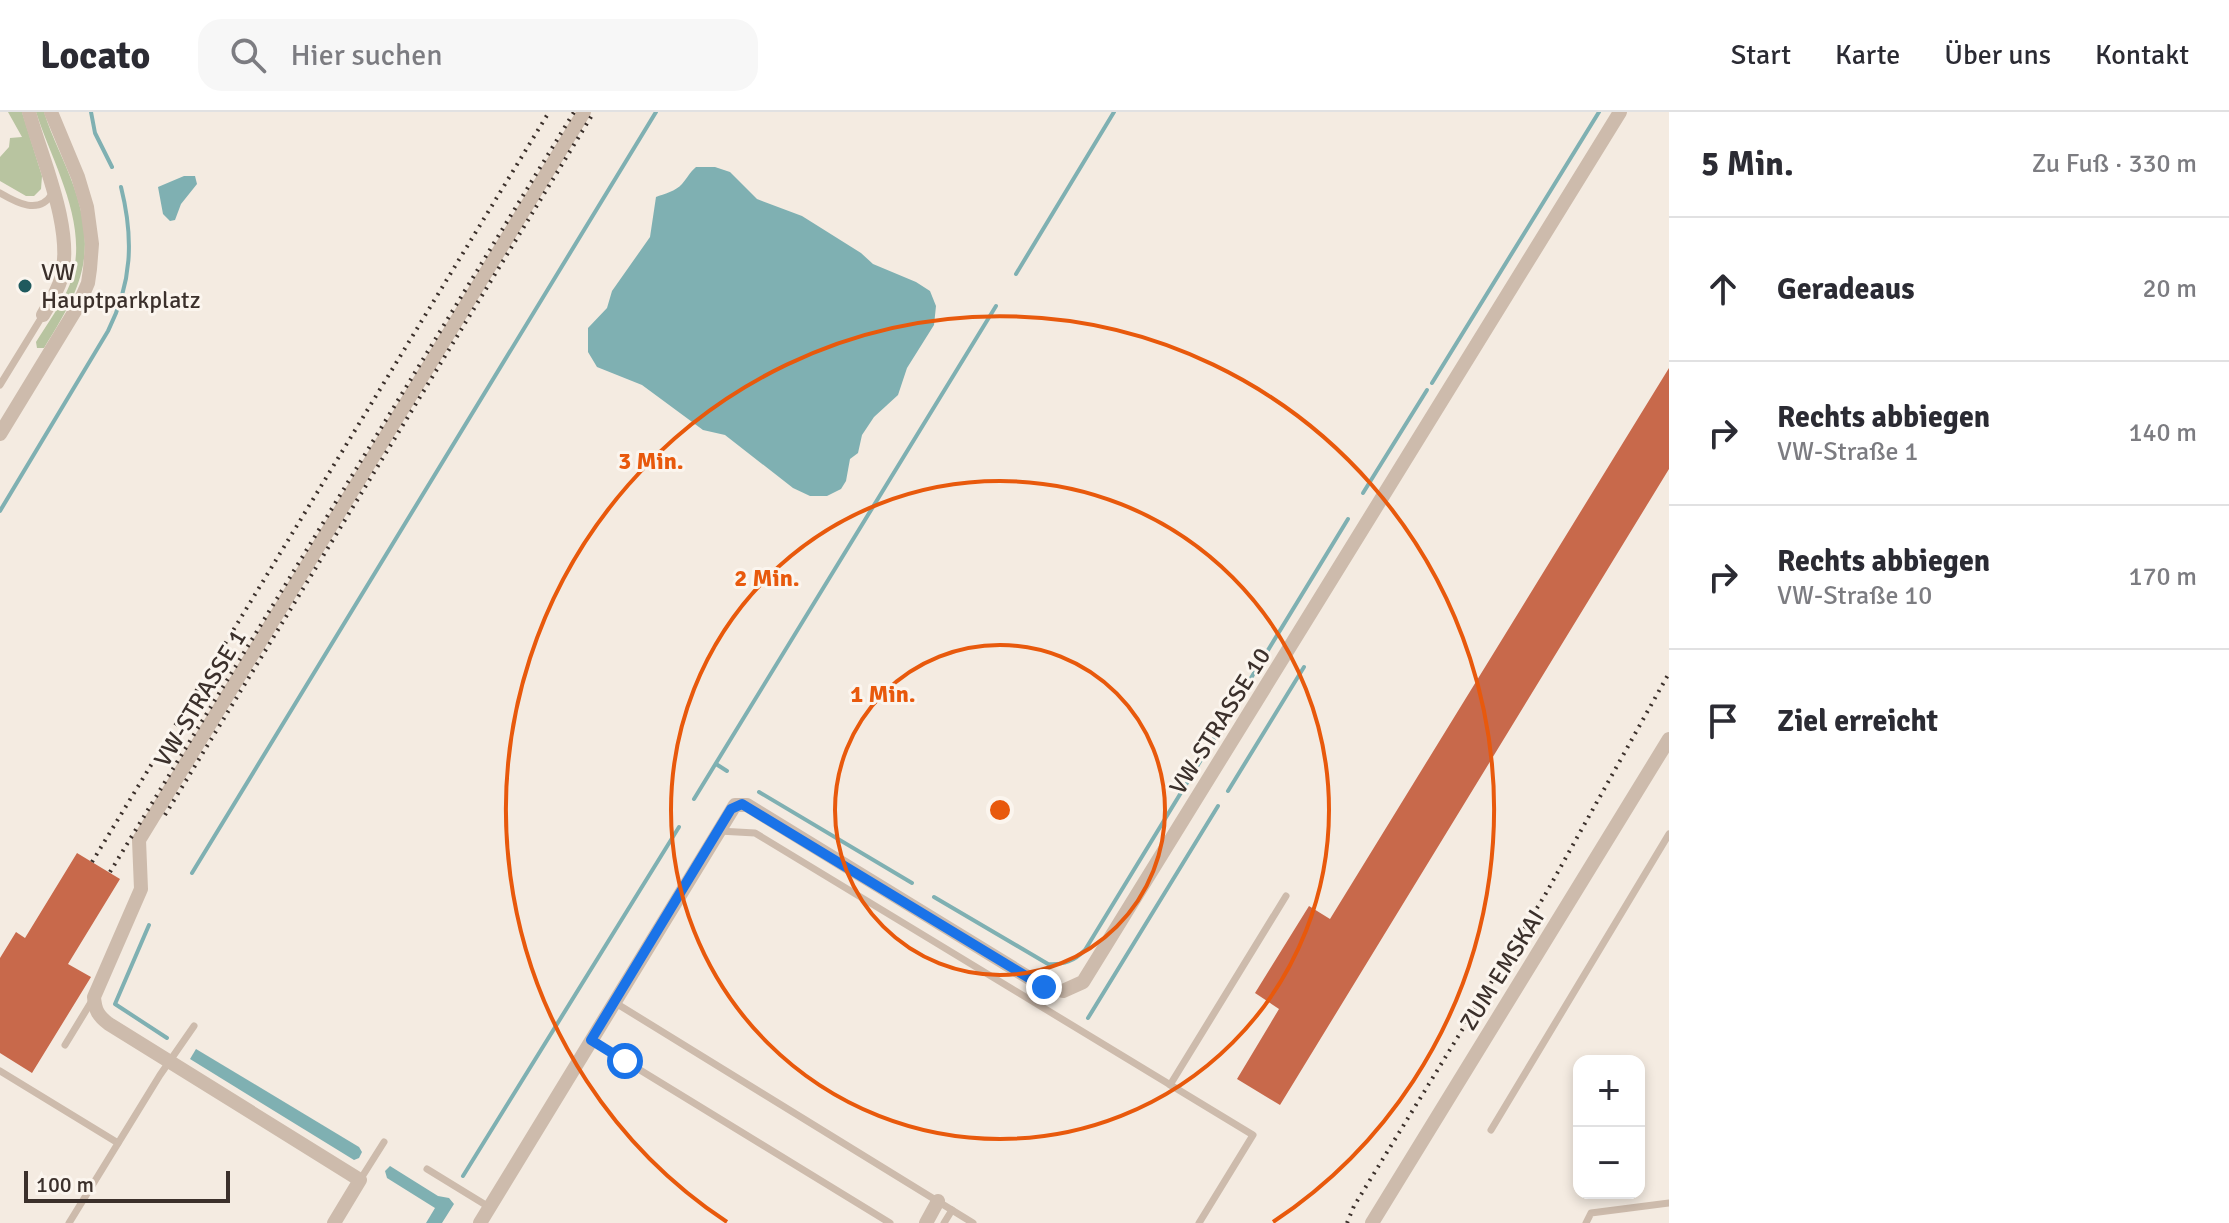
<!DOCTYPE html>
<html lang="de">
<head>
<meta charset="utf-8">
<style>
  body { margin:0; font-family:Signika,sans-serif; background:#f7f7f7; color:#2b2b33 }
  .controls { position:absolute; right:24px; bottom:24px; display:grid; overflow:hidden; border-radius:16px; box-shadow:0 4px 12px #0003 }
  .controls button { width:72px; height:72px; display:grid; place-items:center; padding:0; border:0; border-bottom:2px solid #e1e1e2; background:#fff; color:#2b2b33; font:40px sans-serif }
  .scale { position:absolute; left:24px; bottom:20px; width:206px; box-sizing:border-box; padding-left:8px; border:4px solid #3b302b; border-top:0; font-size:22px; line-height:28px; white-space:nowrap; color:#3b302b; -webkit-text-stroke:6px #fbf5ee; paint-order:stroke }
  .stop { position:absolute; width:24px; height:24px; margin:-18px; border:6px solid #1a73e8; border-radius:50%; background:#fff }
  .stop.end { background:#1a73e8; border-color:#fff; box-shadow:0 2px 8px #0008 }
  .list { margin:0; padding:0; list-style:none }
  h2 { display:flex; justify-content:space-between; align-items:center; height:104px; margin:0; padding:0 32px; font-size:34px }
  h2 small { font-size:26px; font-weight:400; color:#7c7c81 }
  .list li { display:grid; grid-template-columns:52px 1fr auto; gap:24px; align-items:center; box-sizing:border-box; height:144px; padding:0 32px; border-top:2px solid #e1e1e2 }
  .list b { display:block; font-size:30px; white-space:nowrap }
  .list p { margin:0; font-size:26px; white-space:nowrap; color:#7c7c81 }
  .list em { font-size:26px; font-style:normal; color:#7c7c81 }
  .icon { flex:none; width:44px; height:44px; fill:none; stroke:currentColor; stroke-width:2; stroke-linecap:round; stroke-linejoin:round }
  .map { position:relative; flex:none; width:1669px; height:1111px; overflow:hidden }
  header { display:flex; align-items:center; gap:48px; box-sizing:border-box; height:112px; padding:0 40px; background:#fff; border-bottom:2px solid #e1e1e2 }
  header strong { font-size:38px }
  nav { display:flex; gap:44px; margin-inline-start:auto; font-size:28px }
  .search { width:560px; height:72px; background:#f7f7f7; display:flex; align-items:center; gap:20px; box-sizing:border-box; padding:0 28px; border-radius:24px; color:#7c7c81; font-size:30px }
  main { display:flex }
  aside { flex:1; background:#fff }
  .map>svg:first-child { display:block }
</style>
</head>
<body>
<header>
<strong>Locato</strong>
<div class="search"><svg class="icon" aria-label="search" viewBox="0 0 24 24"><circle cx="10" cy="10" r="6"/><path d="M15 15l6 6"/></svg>Hier suchen</div>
<nav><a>Start</a><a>Karte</a><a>Über uns</a><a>Kontakt</a></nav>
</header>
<main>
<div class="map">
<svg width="1669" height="1111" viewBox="0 0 1669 1111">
  <rect width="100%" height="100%" fill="#f4ebe1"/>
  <g fill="#b8c4a0">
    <path d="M 8,0 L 22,0 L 42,64 L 41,77 L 34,84 L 26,84 L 0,69 L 0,45 L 9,35 L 10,26 L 22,25 Z"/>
    <path d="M 36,0 L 44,0 C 52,26 65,49 74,75 C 98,145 80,178 44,236 L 37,236 L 36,230 C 47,212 62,192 70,172 C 91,114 53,53 36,0 Z"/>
  </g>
  <g fill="#7fb0b2">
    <path d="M 696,55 L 715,55 L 730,60 L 757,87 L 802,104 L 861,141 L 873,152 L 916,170 L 930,179 L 936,194 L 934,213 L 907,256 L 898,283 L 874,305 L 862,323 L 858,341 L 850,347 L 846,369 L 841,377 L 827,384 L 810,384 L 793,376 L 725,323 L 703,318 L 642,273 L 597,255 L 588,240 L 588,216 L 607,196 L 612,179 L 650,125 L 656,85 C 664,82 676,79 682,72 C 688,65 689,61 696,55 Z"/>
    <path d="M 184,64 L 195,64 L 197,72 L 181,92 L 175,108 L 170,109 L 163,102 L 158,75 Z"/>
    <path d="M 196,937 L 359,1035 L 362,1040 L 359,1046 L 354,1048 L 190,947 Z"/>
    <path d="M 390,1054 L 438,1084 L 449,1086 L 454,1092 L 442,1111 L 426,1111 L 435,1096 L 387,1066 L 385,1059 Z"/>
  </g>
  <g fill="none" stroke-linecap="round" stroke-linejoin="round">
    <g stroke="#7fb0b2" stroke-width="4">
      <path d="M 91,0 L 95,21 L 112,55"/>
      <path d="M 1016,162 L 1114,0"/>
      <path d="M 1432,271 L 1599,0"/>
      <path d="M 1363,381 L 1427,278"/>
      <path d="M 0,399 L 108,219 C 132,171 134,127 121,75"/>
      <path d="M 716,652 L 727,659"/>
      <path d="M 1228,679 L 1304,555"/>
      <path d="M 759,680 L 912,771"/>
      <path d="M 694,687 L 996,194"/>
      <path d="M 192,761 L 656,0"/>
      <path d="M 934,785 L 1048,852 C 1064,853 1074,849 1085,838 L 1348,407"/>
      <path d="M 149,813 L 115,892 L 167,926"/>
      <path d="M 1088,906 L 1218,694"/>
      <path d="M 463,1064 L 679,715"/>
    </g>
  </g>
  <g fill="#c8694b">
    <path d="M 1669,256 L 1669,357 L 1280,993 L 1237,967 L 1279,897 L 1255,881 L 1309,794 L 1330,807 Z"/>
    <path d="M 77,741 L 120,767 L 68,852 L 91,865 L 32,961 L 0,941 L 0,846 L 16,820 L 25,826 Z"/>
  </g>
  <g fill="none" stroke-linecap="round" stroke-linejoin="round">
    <g stroke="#cdbbac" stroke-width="7">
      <path d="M 0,81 C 17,91 39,103 52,82"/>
      <path d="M 0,273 L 43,203"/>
      <path d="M 719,719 L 755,721 L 1253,1023 L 1199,1111"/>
      <path d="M 614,890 L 973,1111"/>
      <path d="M 591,928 L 890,1111"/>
      <path d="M 65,933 L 93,887"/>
      <path d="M 0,959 L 118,1031"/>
      <path d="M 1170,973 L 1286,784"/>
      <path d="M 1491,1018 L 1669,722"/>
      <path d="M 427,1057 L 489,1095"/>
      <path d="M 360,1068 L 384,1030"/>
      <path d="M 69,1111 L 160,963 L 194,914"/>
      <path d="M 944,1111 L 952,1098"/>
      <path d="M 1586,1111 L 1591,1101 L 1669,1091"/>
    </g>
    <g stroke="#cdbbac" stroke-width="14">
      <path d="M 29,0 C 42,48 73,114 62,164 C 58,178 51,190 43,203"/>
      <path d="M 0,322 L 78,194 L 88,171 L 90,157 L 92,132 L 87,95 L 78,65 L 51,0"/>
      <path d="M 334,1111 L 360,1068 L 109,912 C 98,904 95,898 94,885 L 141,777 L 139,728 L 584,0"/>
      <path d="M 480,1111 L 735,693 L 747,693 L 1044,875 L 1063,879 L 1083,870 L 1620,0"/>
      <path d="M 926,1111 L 938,1089"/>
      <path d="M 1372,1111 L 1669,627"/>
    </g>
    <g stroke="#3b302b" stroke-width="4" stroke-dasharray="2 6" stroke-linecap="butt">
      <path d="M 165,703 L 594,0"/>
      <path d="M 92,750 L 549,0"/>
      <path d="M 110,760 L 574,0"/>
      <path d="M 1347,1111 L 1354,1094 L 1545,783 L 1669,561"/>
    </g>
  </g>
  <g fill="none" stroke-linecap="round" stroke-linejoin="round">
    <path stroke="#1a73e8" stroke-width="10" d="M 625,949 L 591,928 L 731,697 L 742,692 L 1044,875"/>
  </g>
  <g fill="none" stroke="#e8590c" stroke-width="4">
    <circle cx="1000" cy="698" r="165"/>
    <circle cx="1000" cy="698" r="329"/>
    <path d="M727 1110A494 494 0 1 1 1273 1110"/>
  </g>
  <circle fill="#1f5a5e" stroke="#fbf5ee" stroke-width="3" cx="25" cy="174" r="8"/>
  <g text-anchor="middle" stroke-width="6" stroke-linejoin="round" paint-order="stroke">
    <g font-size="24" fill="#3b302b" stroke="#fbf5ee" text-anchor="start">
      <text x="41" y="168">VW<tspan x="41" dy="28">Hauptparkplatz</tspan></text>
    </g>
    <g font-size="24" fill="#3b302b" stroke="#fbf5ee">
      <text transform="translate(200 586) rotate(-59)" y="8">VW-STRASSE 1</text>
      <text transform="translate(1220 609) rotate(-58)" y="8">VW-STRASSE 10</text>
      <text transform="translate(1502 858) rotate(-58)" y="8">ZUM EMSKAI</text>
    </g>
  </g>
  <circle cx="1000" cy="698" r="12" fill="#e8590c" stroke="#fbf5ee" stroke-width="4"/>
  <g font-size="24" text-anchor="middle" font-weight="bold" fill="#e8590c" stroke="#fbf5ee" stroke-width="6" stroke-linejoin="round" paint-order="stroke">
    <text x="651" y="357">3 Min.</text>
    <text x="767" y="474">2 Min.</text>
    <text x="883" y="590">1 Min.</text>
  </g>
</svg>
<div class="controls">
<button>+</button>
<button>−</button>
</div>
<div class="scale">100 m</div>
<div class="stop" style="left:625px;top:949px"></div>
<div class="stop end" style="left:1044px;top:875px"></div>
</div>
<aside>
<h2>5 Min.<small>Zu Fuß · 330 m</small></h2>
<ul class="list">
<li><svg class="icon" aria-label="ahead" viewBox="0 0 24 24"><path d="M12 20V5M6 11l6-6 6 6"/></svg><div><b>Geradeaus</b></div><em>20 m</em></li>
<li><svg class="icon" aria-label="right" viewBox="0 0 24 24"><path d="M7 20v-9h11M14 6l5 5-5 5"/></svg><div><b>Rechts abbiegen</b><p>VW-Straße 1</p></div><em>140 m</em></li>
<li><svg class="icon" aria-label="right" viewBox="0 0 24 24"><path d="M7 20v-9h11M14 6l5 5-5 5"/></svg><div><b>Rechts abbiegen</b><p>VW-Straße 10</p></div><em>170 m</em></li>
<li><svg class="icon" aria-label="arrive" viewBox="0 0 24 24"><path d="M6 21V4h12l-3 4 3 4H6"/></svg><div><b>Ziel erreicht</b></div></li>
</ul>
</aside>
</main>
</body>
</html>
